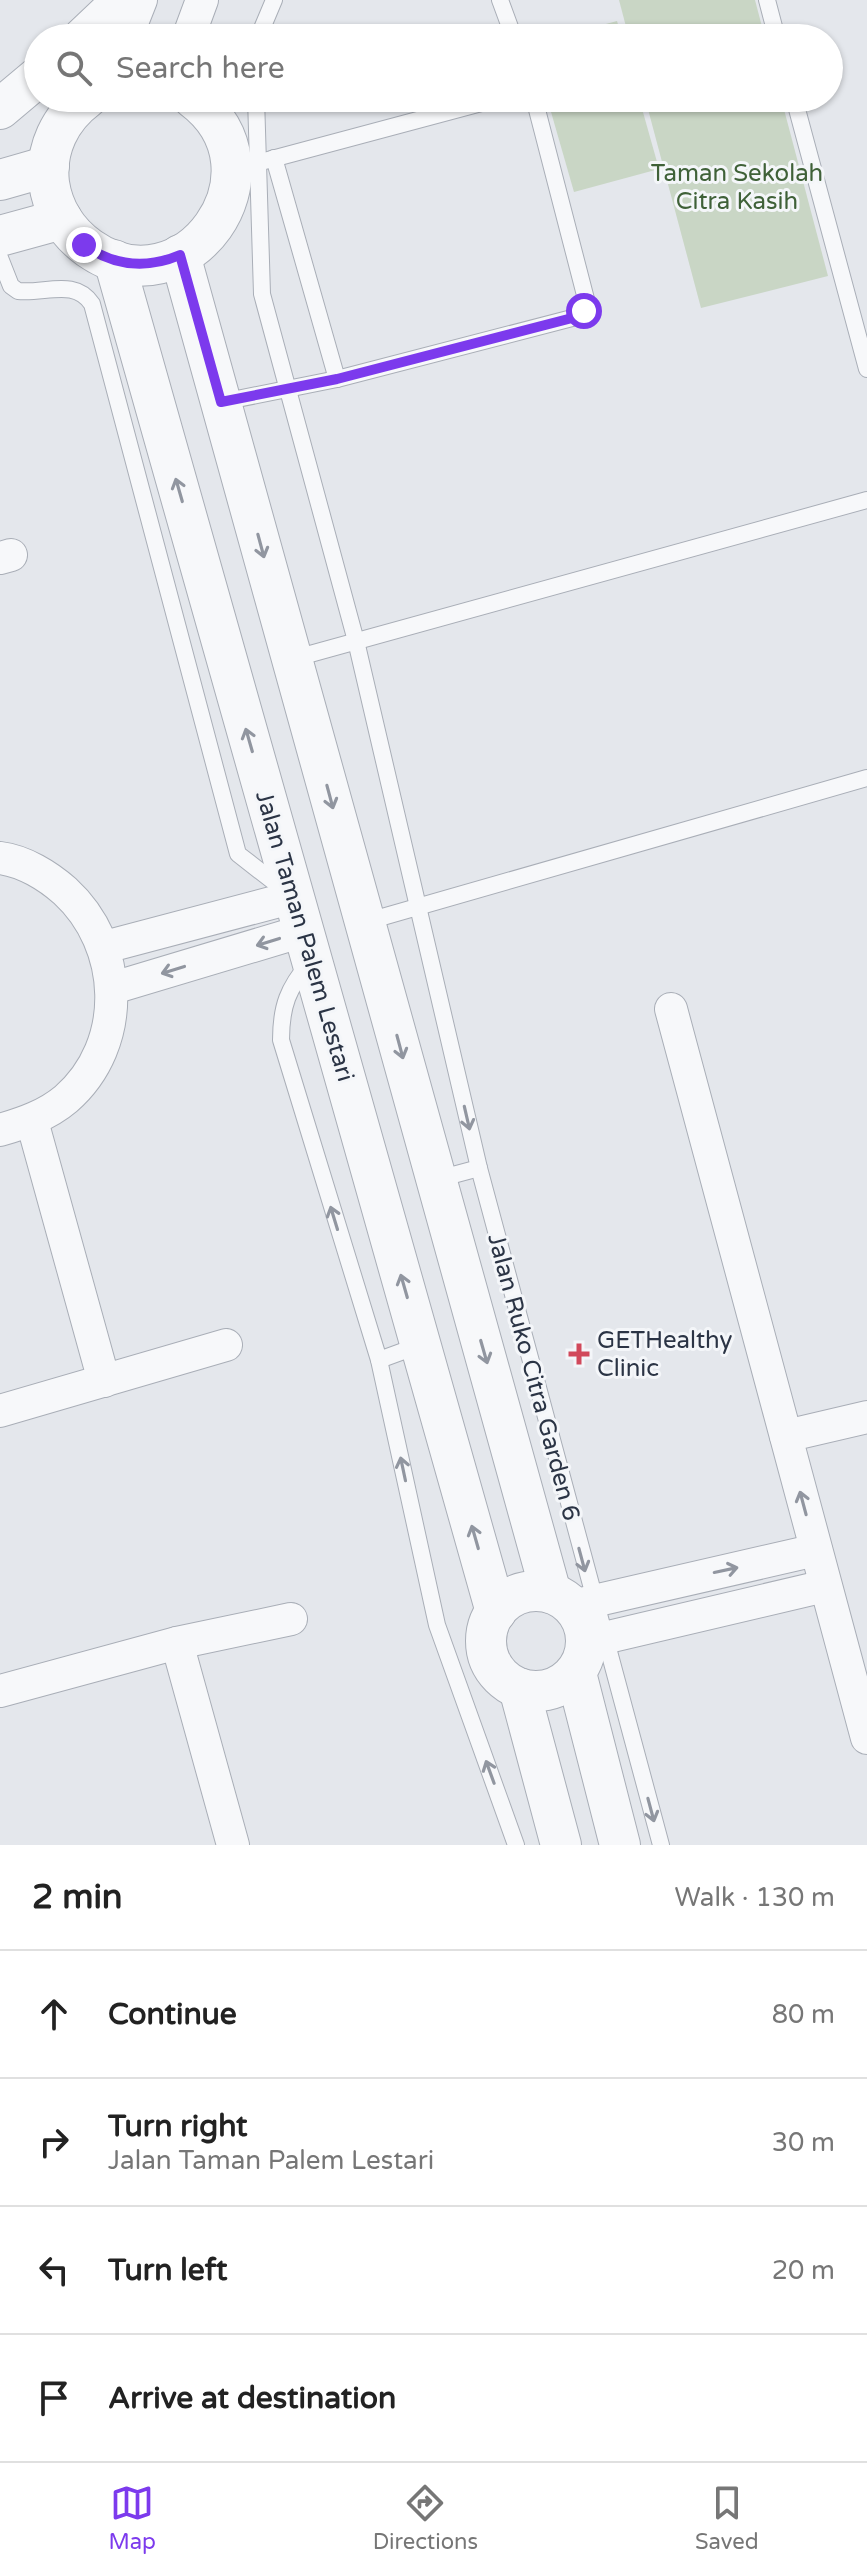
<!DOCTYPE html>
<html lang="en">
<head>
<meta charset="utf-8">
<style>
  body { margin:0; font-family:"Varela Round",sans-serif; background:#f2f2f2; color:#222 }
  .stop { position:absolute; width:24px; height:24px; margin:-18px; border:6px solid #7c3aed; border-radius:50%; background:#fff }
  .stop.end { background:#7c3aed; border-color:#fff; box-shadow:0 2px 8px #0008 }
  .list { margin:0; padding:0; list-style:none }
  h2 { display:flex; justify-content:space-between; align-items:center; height:104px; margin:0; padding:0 32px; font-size:34px }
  h2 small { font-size:26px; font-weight:400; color:#767676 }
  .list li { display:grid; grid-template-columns:52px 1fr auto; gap:24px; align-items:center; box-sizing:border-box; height:128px; padding:0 32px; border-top:2px solid #e0e0e0 }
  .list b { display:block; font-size:30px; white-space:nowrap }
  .list p { margin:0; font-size:26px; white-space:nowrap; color:#767676 }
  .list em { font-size:26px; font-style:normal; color:#767676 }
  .icon { flex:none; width:44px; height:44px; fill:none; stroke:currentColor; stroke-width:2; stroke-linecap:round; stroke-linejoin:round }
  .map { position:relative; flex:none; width:867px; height:1845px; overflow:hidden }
  .search { position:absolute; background:#fff; box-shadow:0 2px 6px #0004; left:24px; right:24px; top:24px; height:88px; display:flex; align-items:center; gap:20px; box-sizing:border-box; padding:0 28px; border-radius:44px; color:#767676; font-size:30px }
  .sheet { height:616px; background:#fff }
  nav { display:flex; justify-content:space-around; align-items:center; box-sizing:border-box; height:112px; border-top:2px solid #e0e0e0; background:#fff; font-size:22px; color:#767676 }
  nav a { display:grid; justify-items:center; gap:4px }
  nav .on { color:#7c3aed }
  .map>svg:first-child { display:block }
</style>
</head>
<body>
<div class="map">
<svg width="867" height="1845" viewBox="0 0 867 1845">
  <rect width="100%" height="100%" fill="#e4e7ec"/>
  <g fill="#c9d6c5">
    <path d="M 619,0 L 755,0 L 765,38 L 629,38 Z"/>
    <path d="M 617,21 L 622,38 L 554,38 Z"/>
    <path d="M 547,98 L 639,98 L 659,169 L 574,192 Z"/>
    <path d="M 645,98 L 781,98 L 828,276 L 701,308 Z"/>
  </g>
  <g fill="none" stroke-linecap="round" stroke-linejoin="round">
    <g stroke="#a9aeb7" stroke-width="18">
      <g id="service">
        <path d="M 500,0 L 514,38"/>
        <path d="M 767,0 L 777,38"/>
        <path d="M 258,38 L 274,0"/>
        <path d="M 256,98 L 262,294 L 356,641 L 479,1168 L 661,1845"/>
        <path d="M 794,98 L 867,369"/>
        <path d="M 274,158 L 337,379"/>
        <path d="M 257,163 L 500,98"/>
        <path d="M 0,258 L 11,286 L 18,291 C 45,294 75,278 92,304 L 238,854 L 283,889"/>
        <path d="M 222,402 L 337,379 L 576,317 L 584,311 L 586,299 L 534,98"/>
        <path d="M 292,659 L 867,500"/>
        <path d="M 365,922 L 867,778"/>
        <path d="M 310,962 C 288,988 281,1006 281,1040 L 379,1360 L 437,1625 L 516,1845"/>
        <path d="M 438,1179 L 479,1168"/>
        <path d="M 379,1360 L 420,1345"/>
      </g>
    </g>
    <g stroke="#a9aeb7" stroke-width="34">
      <g id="minor">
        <path d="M 126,38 L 141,0"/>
        <path d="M 188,38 L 202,0"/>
        <path d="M 0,558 L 11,555"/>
        <path d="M 0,858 C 24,861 48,876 65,891 C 124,945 129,1044 66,1099 C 47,1115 24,1123 0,1130"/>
        <path d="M 105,947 L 294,897"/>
        <path d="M 113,988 L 303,931"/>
        <path d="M 671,1009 L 867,1738"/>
        <path d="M 32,1121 L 104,1381"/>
        <path d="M 0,1411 L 226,1345"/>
        <path d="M 786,1436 L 867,1417"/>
        <path d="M 572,1606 L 816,1550"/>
        <path d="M 587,1642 L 825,1586"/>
        <path d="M 177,1643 L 233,1845"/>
        <path d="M 0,1691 L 177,1643 L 291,1619"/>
      </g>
    </g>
    <g stroke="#a9aeb7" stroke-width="42">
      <g id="tertiary">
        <path d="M 83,38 L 123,0"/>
        <path d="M 87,98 C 60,118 45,149 49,183 C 53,210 67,232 89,248 C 185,316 290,171 193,98"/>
        <path d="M 0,109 L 38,77"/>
        <path d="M 0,180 L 49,166"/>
        <path d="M 0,236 L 62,219"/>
        <path d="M 180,255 L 551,1593"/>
        <path d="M 114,260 L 496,1612"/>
        <circle cx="536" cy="1641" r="50"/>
        <path d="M 576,1673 L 620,1845"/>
        <path d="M 519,1688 L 561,1845"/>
      </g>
    </g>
    <use href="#service" stroke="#f7f8fa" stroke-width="16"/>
    <use href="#minor" stroke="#f7f8fa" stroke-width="32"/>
    <use href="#tertiary" stroke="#f7f8fa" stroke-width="40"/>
  </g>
  <defs><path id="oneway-shaft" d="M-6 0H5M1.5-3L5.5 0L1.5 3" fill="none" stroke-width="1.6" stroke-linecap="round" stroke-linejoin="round" transform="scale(2)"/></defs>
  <g stroke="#9196a0">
    <use href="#oneway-shaft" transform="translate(179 490) rotate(-106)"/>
    <use href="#oneway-shaft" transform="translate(261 546) rotate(75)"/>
    <use href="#oneway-shaft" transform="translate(249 740) rotate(-106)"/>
    <use href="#oneway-shaft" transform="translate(330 797) rotate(75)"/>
    <use href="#oneway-shaft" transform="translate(268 942) rotate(163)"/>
    <use href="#oneway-shaft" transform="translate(173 970) rotate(163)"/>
    <use href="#oneway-shaft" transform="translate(400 1047) rotate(75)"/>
    <use href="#oneway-shaft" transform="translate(467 1118) rotate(77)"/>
    <use href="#oneway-shaft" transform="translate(334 1218) rotate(-107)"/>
    <use href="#oneway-shaft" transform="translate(404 1286) rotate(-106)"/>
    <use href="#oneway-shaft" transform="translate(484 1352) rotate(74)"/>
    <use href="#oneway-shaft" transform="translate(403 1469) rotate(-102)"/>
    <use href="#oneway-shaft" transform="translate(803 1503) rotate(-105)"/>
    <use href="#oneway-shaft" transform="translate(475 1537) rotate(-106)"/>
    <use href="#oneway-shaft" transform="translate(582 1560) rotate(75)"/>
    <use href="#oneway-shaft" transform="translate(726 1570) rotate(-12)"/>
    <use href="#oneway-shaft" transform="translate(490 1772) rotate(-110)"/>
    <use href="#oneway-shaft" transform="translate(651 1810) rotate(75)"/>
  </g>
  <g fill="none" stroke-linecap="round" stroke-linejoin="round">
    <path stroke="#7c3aed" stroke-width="10" d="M 84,245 C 114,266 147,269 180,255 L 221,402 L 337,379 L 576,317 L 584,311"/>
  </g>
  <path fill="#d1495b" stroke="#f4f6f9" stroke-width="3" d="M575 1342h8v8h8v8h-8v8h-8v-8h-8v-8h8z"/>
  <g text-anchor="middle" stroke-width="6" stroke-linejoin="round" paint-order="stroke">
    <g font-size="24" fill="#3f6138" stroke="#f4f6f9">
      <text x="737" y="181">Taman Sekolah<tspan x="737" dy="28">Citra Kasih</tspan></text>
    </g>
    <g font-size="24" fill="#2b3445" stroke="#f4f6f9">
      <text transform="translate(305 936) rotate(74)" y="8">Jalan Taman Palem Lestari</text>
      <text transform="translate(534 1377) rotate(75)" y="8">Jalan Ruko Citra Garden 6</text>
    </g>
    <g font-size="24" fill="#2b3445" stroke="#f4f6f9" text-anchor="start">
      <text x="597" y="1348">GETHealthy<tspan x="597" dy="28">Clinic</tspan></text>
    </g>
  </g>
</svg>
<div class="stop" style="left:584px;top:311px"></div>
<div class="stop end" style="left:84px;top:245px"></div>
<div class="search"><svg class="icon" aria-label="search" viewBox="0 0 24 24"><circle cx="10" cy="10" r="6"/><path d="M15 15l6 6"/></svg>Search here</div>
</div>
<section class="sheet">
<h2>2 min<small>Walk · 130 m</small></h2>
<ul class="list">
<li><svg class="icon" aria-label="ahead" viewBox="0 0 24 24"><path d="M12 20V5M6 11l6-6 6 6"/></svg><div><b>Continue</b></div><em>80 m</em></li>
<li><svg class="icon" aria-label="right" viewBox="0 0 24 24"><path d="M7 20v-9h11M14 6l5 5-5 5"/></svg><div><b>Turn right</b><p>Jalan Taman Palem Lestari</p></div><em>30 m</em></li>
<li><svg class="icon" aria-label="left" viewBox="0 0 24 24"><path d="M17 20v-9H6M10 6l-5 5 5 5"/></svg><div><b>Turn left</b></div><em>20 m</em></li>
<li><svg class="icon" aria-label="arrive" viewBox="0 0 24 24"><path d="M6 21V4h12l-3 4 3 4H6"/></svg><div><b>Arrive at destination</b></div></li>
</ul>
</section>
<nav>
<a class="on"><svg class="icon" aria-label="map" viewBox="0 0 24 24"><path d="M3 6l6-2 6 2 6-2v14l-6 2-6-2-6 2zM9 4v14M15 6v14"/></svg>Map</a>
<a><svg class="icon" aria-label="directions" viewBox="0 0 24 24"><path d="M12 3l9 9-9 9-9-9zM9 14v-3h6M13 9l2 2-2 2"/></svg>Directions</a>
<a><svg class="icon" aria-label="saved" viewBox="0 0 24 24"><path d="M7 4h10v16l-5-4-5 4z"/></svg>Saved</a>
</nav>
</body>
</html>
